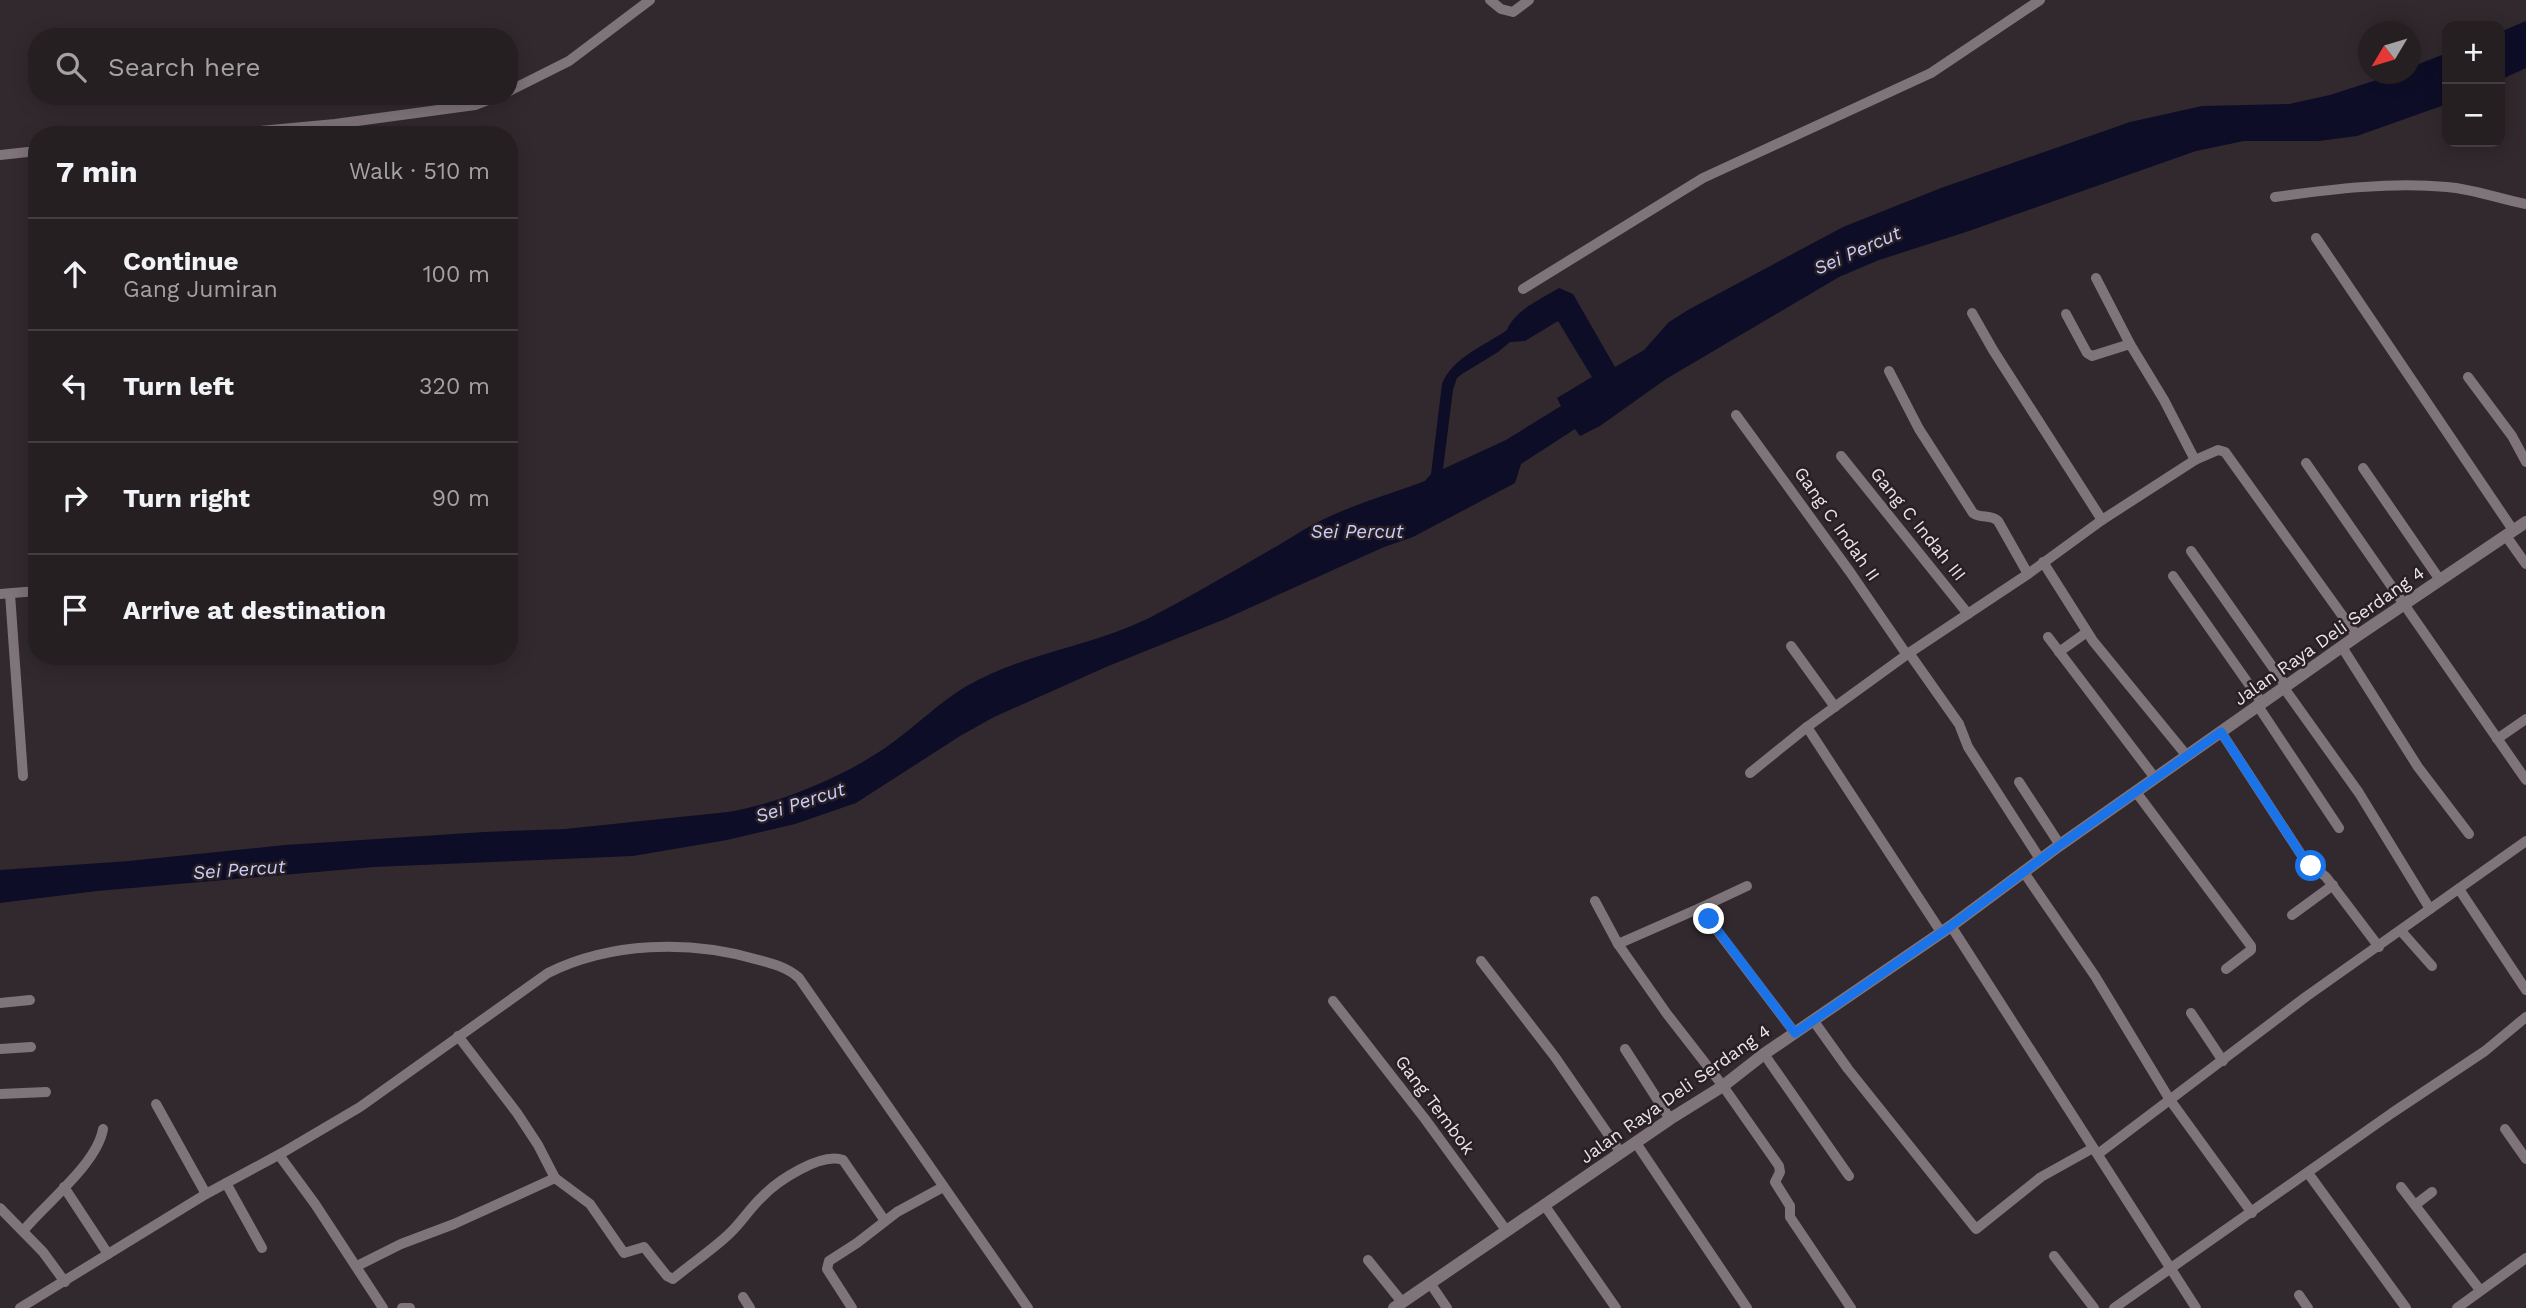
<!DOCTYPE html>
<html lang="en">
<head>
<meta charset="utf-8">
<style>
  body { margin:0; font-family:"Work Sans",sans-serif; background:#312c2f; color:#f1f3f6 }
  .controls { position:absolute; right:21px; top:21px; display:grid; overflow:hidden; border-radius:14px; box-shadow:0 4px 18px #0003 }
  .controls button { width:63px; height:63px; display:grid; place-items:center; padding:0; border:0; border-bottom:2px solid #423d40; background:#251f22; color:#f1f3f6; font:35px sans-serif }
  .compass { position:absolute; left:2358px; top:21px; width:63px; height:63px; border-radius:50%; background:#251f22; box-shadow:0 4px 18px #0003; rotate:232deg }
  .stop { position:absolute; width:21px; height:21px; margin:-16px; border:5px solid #1a73e8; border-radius:50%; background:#fff }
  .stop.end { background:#1a73e8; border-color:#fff; box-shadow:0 2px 7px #0008 }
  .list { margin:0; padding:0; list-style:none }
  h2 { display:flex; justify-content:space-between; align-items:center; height:91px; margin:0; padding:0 28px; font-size:30px }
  h2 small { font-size:23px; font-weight:400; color:#a3a2a5 }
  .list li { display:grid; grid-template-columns:46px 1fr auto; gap:21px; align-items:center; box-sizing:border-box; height:112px; padding:0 28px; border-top:2px solid #423d40 }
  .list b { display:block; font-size:26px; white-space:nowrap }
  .list p { margin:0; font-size:23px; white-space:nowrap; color:#a3a2a5 }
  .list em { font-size:23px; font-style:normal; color:#a3a2a5 }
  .icon { flex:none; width:38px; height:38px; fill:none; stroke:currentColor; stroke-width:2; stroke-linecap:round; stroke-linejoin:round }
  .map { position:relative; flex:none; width:2526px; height:1308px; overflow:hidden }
  .search { position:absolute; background:#251f22; box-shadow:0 4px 18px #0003; left:28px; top:28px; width:490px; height:77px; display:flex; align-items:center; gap:18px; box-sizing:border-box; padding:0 24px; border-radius:28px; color:#a3a2a5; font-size:26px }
  .panel { position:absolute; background:#251f22; box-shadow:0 4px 18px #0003; left:28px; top:126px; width:490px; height:539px; border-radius:28px }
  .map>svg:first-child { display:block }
</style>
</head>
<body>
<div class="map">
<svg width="2526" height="1308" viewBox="0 0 2526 1308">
  <rect width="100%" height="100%" fill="#31292e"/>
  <g fill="#0e0d27" fill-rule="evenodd">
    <path d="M 2526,21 L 2526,68 L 2500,80 L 2500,32 Z"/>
    <path d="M 2447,53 L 2447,104 L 2357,136 L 2319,141 L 2244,141 L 2196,151 L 1966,232 L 1879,260 L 1839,277 L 1666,379 L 1600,426 L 1580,436 L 1575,429 L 1521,464 L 1515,483 L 1413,537 L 1384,547 L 1225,619 L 1106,667 L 994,717 L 960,736 L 856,803 L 795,824 L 727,840 L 633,856 L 374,867 L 97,891 L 0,903 L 0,870 L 129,861 L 285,845 L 484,832 L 565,829 L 728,812 C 778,804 843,777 885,748 C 913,729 937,704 965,687 C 1023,653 1090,647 1149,618 C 1190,597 1230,573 1270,550 C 1287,541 1303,529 1320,521 C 1354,504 1390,494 1425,481 L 1431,474 L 1442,384 C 1453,357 1484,346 1507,330 C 1515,310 1541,299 1559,288 L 1573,294 L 1615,367 L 1644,350 L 1669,322 L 1688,310 L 1843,227 L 1941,188 L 2130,122 L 2202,106 L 2289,104 L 2330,95 L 2395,74 L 2410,74 L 2411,67 ZM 1558,321 L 1592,377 L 1557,398 L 1561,406 L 1506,440 L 1443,469 L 1453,390 L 1457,378 L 1462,374 L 1498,352 L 1510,342 L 1525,341 Z"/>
  </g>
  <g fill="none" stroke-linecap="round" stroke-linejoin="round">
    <g stroke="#7e747a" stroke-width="10">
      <path d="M 1490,0 L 1501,9 L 1513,12 L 1529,0"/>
      <path d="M 509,91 L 569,61 L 650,0"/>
      <path d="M 218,135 L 335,124 L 475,105 L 498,96"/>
      <path d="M 0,155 L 37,151"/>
      <path d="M 2275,197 C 2332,189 2390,182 2447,187 C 2473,189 2500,199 2526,204"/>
      <path d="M 2316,238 L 2513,530"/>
      <path d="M 1523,289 L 1703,178 L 1931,73 L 2040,0"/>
      <path d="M 1972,313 L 1993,350 L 2102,520"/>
      <path d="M 2066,314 L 2087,353 L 2092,356 L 2130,344"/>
      <path d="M 1889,371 L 1919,429 L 1973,513 C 1981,519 1991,514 1998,521 L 2028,574"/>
      <path d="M 2468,377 L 2512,436 L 2526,462"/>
      <path d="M 1736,415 L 1850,572 L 1907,655"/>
      <path d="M 1841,456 L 1968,614"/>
      <path d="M 2195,460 L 2218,450 L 2225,452 L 2357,636"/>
      <path d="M 2306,463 L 2526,780"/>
      <path d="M 2363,468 L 2440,580"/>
      <path d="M 2506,536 L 2526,564"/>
      <path d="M 2191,551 L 2286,686"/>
      <path d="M 2043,562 L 2093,641 L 2187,756"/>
      <path d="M 2173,576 L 2262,703"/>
      <path d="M 0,594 L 37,591"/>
      <path d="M 10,594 L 23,776"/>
      <path d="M 2048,637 L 2155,778"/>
      <path d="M 1791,646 L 1835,707"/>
      <path d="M 2342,647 L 2418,767 L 2469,834"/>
      <path d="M 2059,652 L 2087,632"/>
      <path d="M 1909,653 L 1959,724 L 1968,747 L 2040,859"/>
      <path d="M 2284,688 L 2359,793 L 2430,909"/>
      <path d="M 2258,706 L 2339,828"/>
      <path d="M 2221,732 L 2304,859 L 2326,877 L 2379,947"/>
      <path d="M 2497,739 L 2526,719"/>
      <path d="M 1750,773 L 1807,727"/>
      <path d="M 2019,782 L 2060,845"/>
      <path d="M 2136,792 L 2251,946 L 2251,950 L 2226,969"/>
      <path d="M 2023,871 L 2095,976 L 2170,1100 L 2252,1213"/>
      <path d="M 2459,889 L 2526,990"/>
      <path d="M 1595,901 L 1618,944 L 1667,1014 L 1723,1086 L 1779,1166 L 1780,1172 L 1775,1182 L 1790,1206 L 1790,1217 L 1851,1308"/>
      <path d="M 1700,908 L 1747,886"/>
      <path d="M 2292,915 L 2333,885"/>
      <path d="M 1951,926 L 2196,1308"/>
      <path d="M 2401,931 L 2432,966"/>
      <path d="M 1941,932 L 1807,727 L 1909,653 L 2028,574 L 2102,520 L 2195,460 L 2164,400 L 2130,344 L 2096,278"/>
      <path d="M 1618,944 L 1700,908 L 1795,1033"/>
      <path d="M 1481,961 L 1555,1057 L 1621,1153"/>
      <path d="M 1333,1001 L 1425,1119 L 1506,1230"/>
      <path d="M 0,1003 L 30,1000"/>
      <path d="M 2191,1013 L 2223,1061"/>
      <path d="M 1813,1020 L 1848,1069 L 1976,1229 L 2041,1177 L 2093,1148"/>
      <path d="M 0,1049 L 31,1047"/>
      <path d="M 1625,1049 L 1670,1119"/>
      <path d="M 1764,1054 L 1849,1176"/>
      <path d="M 0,1094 L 46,1092"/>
      <path d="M 156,1104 L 206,1194"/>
      <path d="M 2505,1129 L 2526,1159"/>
      <path d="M 1636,1143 L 1747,1308"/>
      <path d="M 2098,1154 L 2307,996 L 2526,841"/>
      <path d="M 279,1155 L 315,1204 L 383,1308"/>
      <path d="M 2308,1173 L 2406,1308"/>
      <path d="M 555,1178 L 590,1204 L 624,1253 L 644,1247 L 667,1276 L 673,1279 C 691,1264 712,1250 729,1234 C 741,1223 750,1208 762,1197 C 777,1181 821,1152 843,1160 L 885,1221"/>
      <path d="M 226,1183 L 262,1248"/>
      <path d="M 64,1187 L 108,1254"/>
      <path d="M 2401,1187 L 2480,1290"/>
      <path d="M 2415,1205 L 2432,1192"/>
      <path d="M 1545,1206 L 1616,1308"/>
      <path d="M 0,1208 L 43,1252 L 65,1282"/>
      <path d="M 23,1231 C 46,1203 97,1164 103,1129"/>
      <path d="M 2054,1256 L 2094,1308"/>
      <path d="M 1368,1260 L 1402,1302"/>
      <path d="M 357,1266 L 401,1244 L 454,1224 L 555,1178 L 538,1145 L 517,1113 L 458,1036"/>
      <path d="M 1430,1283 L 1447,1308"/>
      <path d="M 2299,1295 L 2308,1308"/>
      <path d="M 743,1297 L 750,1308"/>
      <path d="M 20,1308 L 206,1194 L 282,1153 L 360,1107 L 548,973 C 610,942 689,940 755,959 C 771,963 787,967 799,978 L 1028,1308"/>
      <path d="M 402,1308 L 410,1308"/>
      <path d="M 852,1308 L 827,1269 L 829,1261 L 857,1243 L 897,1212 L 943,1187"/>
      <path d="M 2114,1308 L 2392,1113 L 2485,1051 L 2526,1017"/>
      <path d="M 2457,1308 L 2526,1258"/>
    </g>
    <path stroke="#7e747a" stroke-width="12" d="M 1394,1308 L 1670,1119 L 1723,1086 L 1764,1054 L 1951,926 L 2060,845 L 2357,636 L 2526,522"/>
  </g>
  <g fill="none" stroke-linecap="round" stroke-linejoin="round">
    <path stroke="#1a73e8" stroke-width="9" d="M 1709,919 L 1795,1033 L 1951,926 L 2060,845 L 2221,732 L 2304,859 L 2311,866"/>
  </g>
  <g text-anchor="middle" stroke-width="5" stroke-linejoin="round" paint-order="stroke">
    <g font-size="18" fill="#e9e4e7" stroke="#271f24">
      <text transform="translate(1837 524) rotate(55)" y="6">Gang C Indah II</text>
      <text transform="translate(1918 524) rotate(51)" y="6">Gang C Indah III</text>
      <text transform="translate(2329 636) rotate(-35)" y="6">Jalan Raya Deli Serdang 4</text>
      <text transform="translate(1675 1094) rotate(-35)" y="6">Jalan Raya Deli Serdang 4</text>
      <text transform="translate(1435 1105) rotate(53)" y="6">Gang Tembok</text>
    </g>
    <g font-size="19" font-style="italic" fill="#cbcefd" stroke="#271f24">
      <text transform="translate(1857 250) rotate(-24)" y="7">Sei Percut</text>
      <text x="1357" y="538">Sei Percut</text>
      <text transform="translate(800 802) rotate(-18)" y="7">Sei Percut</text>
      <text transform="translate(239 869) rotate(-4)" y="7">Sei Percut</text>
    </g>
  </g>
</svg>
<div class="controls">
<button>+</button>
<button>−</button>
</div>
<svg class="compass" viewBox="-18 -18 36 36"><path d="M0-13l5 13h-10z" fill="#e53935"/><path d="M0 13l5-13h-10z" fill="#a3a2a5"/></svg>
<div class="stop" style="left:2311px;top:866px"></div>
<div class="stop end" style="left:1709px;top:919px"></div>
<div class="search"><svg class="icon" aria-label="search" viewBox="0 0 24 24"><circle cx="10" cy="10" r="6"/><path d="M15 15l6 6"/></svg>Search here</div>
<section class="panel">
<h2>7 min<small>Walk · 510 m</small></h2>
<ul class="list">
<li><svg class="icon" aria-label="ahead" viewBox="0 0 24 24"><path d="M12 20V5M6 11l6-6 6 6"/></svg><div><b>Continue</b><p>Gang Jumiran</p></div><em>100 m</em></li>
<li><svg class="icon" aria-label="left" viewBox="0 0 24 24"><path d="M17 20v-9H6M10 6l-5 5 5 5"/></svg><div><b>Turn left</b></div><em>320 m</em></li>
<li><svg class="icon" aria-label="right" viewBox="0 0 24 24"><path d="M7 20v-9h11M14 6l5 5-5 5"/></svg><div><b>Turn right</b></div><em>90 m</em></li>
<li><svg class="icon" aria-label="arrive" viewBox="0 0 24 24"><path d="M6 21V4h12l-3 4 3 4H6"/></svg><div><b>Arrive at destination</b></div></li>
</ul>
</section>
</div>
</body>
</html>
